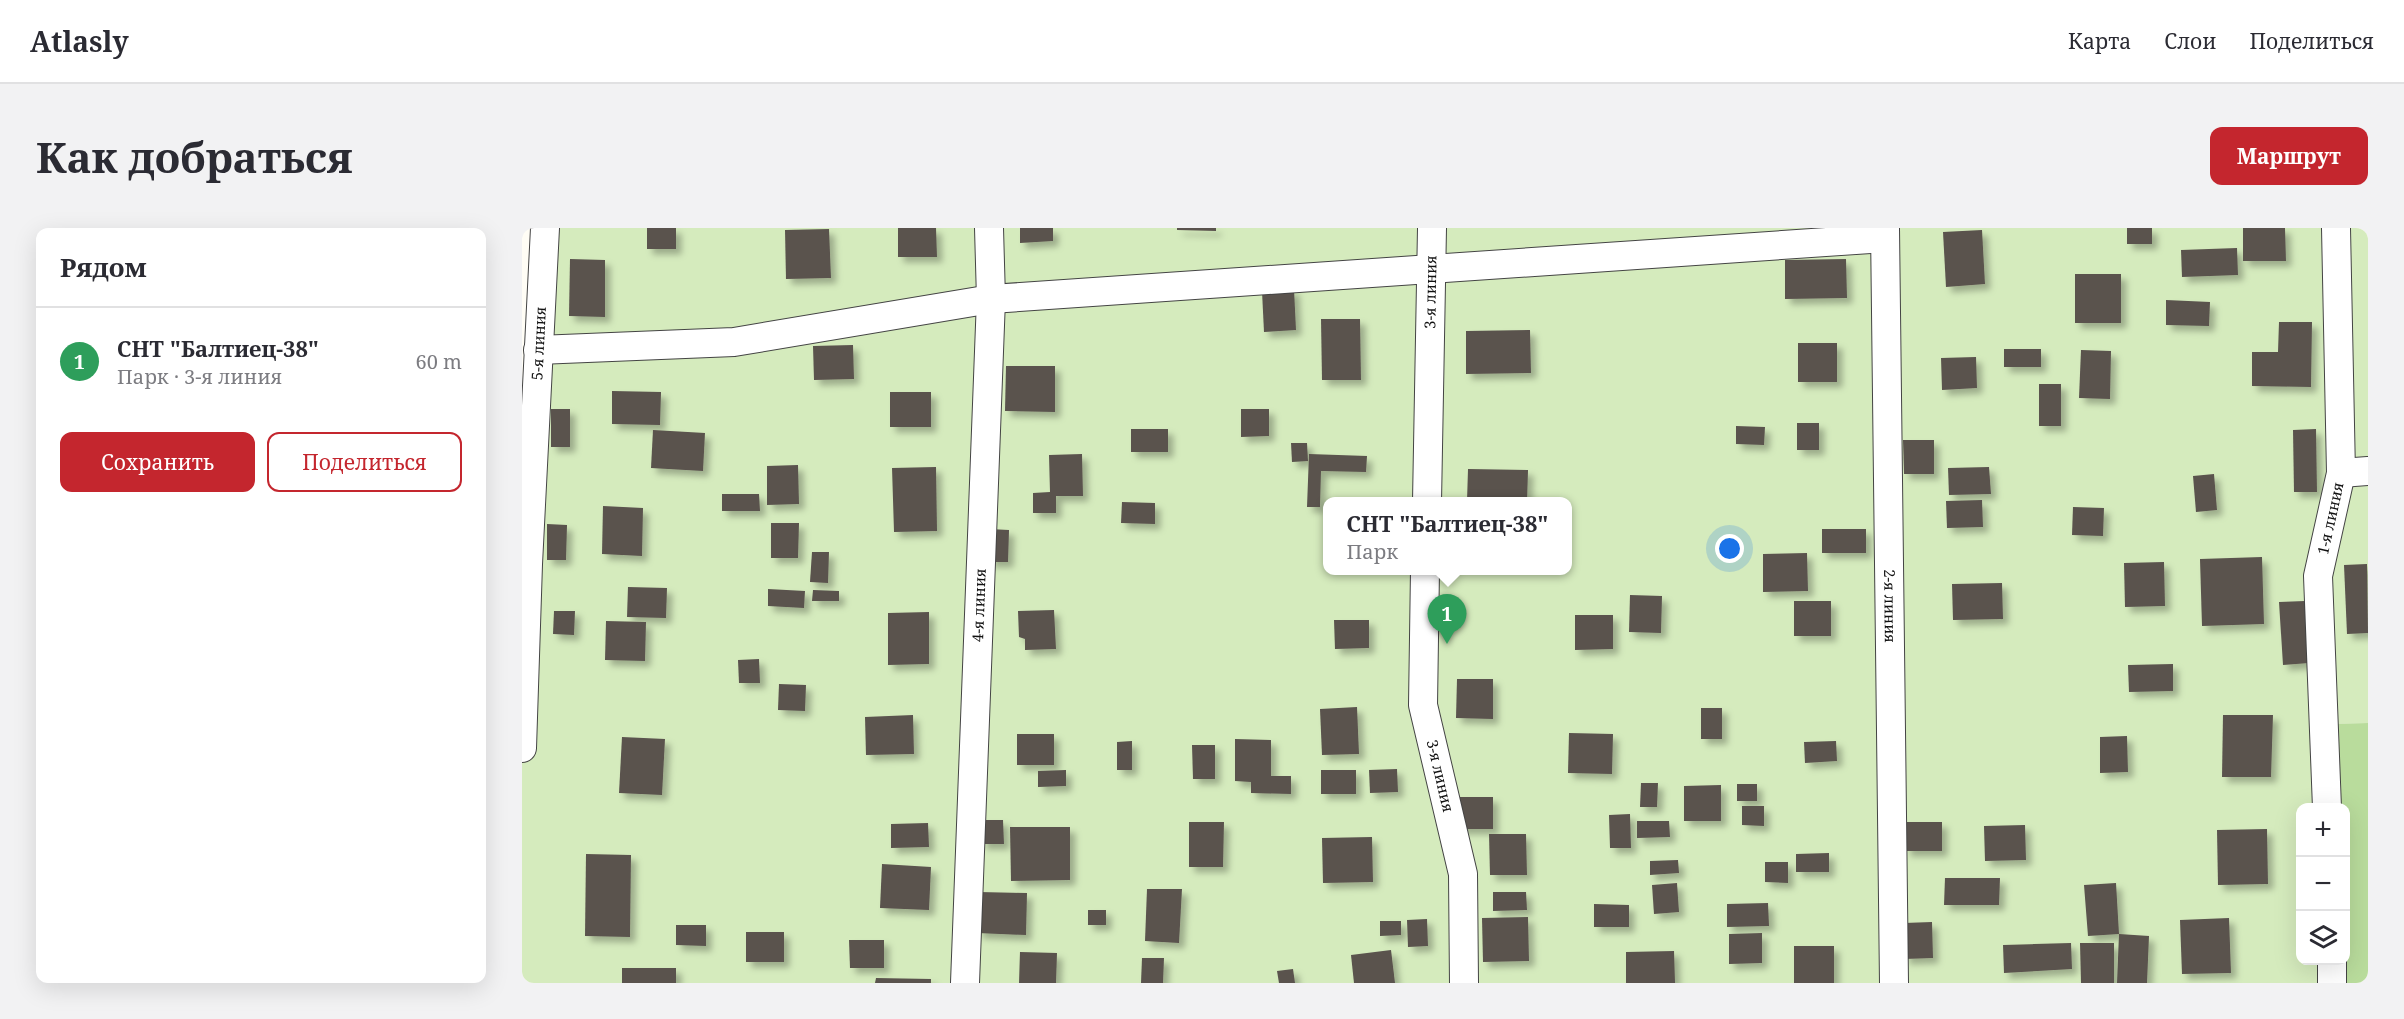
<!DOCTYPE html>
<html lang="ru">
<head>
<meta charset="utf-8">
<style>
  body { margin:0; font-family:"Noto Serif",serif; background:#f2f2f3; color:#2b2b33 }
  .controls { position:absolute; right:18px; bottom:18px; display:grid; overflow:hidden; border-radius:12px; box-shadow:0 6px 24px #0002 }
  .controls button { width:54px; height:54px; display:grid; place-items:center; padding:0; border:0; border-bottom:2px solid #e1e1e2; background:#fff; color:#2b2b33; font:30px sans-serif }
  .you { position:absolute; left:1208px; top:321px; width:21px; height:21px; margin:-15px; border:4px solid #fff; border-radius:50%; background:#1a73e8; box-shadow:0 0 0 9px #1a73e833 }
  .badge { display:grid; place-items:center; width:39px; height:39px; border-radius:50%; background:#c4262e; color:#fff; font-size:20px; font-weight:700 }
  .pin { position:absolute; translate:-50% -50px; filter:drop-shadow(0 2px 3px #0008) }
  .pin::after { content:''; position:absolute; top:32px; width:21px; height:18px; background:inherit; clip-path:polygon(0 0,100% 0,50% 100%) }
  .popup { position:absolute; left:801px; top:269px; width:249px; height:78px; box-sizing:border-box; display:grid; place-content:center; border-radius:12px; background:#fff; filter:drop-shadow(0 2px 4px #0005); font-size:20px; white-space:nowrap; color:#7c7c81 }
  .popup b { font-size:22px; color:#2b2b33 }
  .popup::after { content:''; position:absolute; left:50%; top:100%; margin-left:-12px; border:12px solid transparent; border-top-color:#fff }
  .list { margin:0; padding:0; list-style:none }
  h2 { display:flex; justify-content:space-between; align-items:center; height:78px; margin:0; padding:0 24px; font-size:26px }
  h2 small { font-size:20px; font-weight:400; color:#7c7c81 }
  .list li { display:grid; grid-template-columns:39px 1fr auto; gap:18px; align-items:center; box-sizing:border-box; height:108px; padding:0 24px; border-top:2px solid #e1e1e2 }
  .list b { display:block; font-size:22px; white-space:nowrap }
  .list p { margin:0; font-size:20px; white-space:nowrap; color:#7c7c81 }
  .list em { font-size:20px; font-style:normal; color:#7c7c81 }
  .actions { display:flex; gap:12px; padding:18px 24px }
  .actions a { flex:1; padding:14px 0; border:2px solid #c4262e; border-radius:12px; text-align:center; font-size:21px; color:#c4262e }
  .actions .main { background:#c4262e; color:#fff }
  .icon { flex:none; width:33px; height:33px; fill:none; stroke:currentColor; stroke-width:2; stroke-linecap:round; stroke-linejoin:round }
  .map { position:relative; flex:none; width:1846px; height:755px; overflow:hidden; border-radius:12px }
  header { display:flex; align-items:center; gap:36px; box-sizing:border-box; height:84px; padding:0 30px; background:#fff; border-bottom:2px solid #e1e1e2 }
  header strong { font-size:28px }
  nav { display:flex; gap:33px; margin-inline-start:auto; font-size:21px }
  .intro { display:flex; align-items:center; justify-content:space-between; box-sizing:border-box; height:144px; padding:0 36px }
  h1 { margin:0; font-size:42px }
  .button { padding:15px 27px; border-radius:12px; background:#c4262e; color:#fff; font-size:21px; font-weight:700 }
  main { display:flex; gap:36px; padding:0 36px }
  aside { flex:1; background:#fff; border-radius:12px; box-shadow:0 6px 24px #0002 }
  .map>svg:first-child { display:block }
</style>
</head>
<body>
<header>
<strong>Atlasly</strong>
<nav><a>Карта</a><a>Слои</a><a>Поделиться</a></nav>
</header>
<div class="intro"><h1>Как добраться</h1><a class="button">Маршрут</a></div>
<main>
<aside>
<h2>Рядом<small></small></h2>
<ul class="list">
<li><span class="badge" style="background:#2e9e5b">1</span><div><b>СНТ &quot;Балтиец-38&quot;</b><p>Парк · 3-я линия</p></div><em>60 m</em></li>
</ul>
<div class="actions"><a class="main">Сохранить</a><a>Поделиться</a></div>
</aside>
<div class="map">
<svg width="1846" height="755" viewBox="0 0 1846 755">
  <defs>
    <filter id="shadow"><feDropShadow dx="5.5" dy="5.5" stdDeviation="3" flood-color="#0004"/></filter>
  </defs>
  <rect width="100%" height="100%" fill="#fffdf5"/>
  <path fill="#d5ebbd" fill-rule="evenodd" d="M 23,0 L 1846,0 L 1846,495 L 1802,496 L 1806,579 L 1778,580 L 1778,732 L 1810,733 L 1809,755 L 0,755 L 0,520 ZM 805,274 L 1045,274 L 1045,342 L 805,342 Z"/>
  <path fill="#b9dc9c" d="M 1846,495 L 1846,755 L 1809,755 L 1824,732 L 1824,580 L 1806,579 L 1802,496 Z"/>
  <g fill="#5a524d" filter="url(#shadow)">
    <rect x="125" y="0" width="29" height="21"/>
    <path d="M 376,0 L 414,0 L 415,29 L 376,29 Z"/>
    <path d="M 498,0 L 531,0 L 531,13 L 498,15 Z"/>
    <path d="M 655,0 L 694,0 L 694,3 L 655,2 Z"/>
    <rect x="1605" y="0" width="25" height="16"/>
    <path d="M 1721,0 L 1763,0 L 1764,33 L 1721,33 Z"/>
    <path d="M 307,1 L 309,50 L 264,51 L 263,2 Z"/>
    <path d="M 1460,2 L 1463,56 L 1424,59 L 1421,4 Z"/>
    <path d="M 1715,20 L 1716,47 L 1660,49 L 1659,22 Z"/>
    <path d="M 48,31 L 83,32 L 83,89 L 47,88 Z"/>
    <path d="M 1324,31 L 1325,70 L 1263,71 L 1263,32 Z"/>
    <rect x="1553" y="46" width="46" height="49"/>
    <path d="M 772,61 L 774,102 L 742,104 L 740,63 Z"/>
    <path d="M 1644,72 L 1688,74 L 1687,98 L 1644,97 Z"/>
    <path d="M 799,91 L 838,91 L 839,152 L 800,152 Z"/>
    <path d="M 1757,94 L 1790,94 L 1789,159 L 1730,158 L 1730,124 L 1756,124 Z"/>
    <path d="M 1008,102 L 1009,145 L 944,146 L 944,103 Z"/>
    <rect x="1276" y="115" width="39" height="39"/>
    <path d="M 331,117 L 332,151 L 292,152 L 291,118 Z"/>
    <rect x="1482" y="121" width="37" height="18"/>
    <path d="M 1559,122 L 1589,123 L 1588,171 L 1557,170 Z"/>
    <path d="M 1454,129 L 1455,160 L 1420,162 L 1419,130 Z"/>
    <path d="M 484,138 L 533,138 L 533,184 L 483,183 Z"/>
    <rect x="1517" y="156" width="22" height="42"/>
    <path d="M 90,163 L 139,164 L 138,197 L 90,196 Z"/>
    <rect x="368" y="164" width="41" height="35"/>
    <rect x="29" y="181" width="19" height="38"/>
    <path d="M 719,181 L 747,181 L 747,208 L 719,209 Z"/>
    <rect x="1275" y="195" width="22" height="27"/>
    <path d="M 1214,198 L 1243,199 L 1242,217 L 1214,216 Z"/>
    <rect x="609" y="201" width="37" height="23"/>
    <path d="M 1794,201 L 1795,264 L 1772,264 L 1771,202 Z"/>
    <path d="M 131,202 L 183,205 L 181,243 L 129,240 Z"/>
    <path d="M 1381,212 L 1412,212 L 1412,246 L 1382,246 Z"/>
    <path d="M 769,215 L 785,215 L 786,233 L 770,234 Z"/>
    <path d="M 560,226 L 561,268 L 534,268 L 534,285 L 511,285 L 511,265 L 528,264 L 527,227 Z"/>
    <path d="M 787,226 L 845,228 L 844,244 L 799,243 L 798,279 L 785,279 Z"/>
    <path d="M 276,237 L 277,276 L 245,277 L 245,238 Z"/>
    <path d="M 414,239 L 415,303 L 372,304 L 370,240 Z"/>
    <path d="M 1467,239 L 1469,266 L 1427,267 L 1426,240 Z"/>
    <path d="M 946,241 L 1006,242 L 1005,274 L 945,274 Z"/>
    <path d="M 1692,246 L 1695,282 L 1674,284 L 1671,248 Z"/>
    <path d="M 200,266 L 237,266 L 238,283 L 200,283 Z"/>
    <path d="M 1460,272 L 1461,299 L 1425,300 L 1424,273 Z"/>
    <path d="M 600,274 L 633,275 L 633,296 L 599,295 Z"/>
    <path d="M 81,278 L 121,280 L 120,328 L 80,326 Z"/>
    <path d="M 1551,279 L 1582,280 L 1581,308 L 1550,307 Z"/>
    <path d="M 249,295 L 277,295 L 276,330 L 249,330 Z"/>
    <path d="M 25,296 L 45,297 L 44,332 L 25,332 Z"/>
    <path d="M 467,301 L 487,302 L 486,334 L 466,334 Z"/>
    <rect x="1300" y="301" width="44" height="24"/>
    <path d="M 290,324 L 307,324 L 306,355 L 288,354 Z"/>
    <path d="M 1285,325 L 1286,363 L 1241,364 L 1241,326 Z"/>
    <path d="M 1740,329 L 1742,396 L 1680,398 L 1678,331 Z"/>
    <path d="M 1642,334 L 1643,378 L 1603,379 L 1602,335 Z"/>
    <path d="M 1845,336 L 1846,405 L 1825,406 L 1822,337 Z"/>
    <path d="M 1480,355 L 1481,391 L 1431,392 L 1430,356 Z"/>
    <path d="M 106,359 L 145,360 L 144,390 L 105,389 Z"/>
    <path d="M 246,361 L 283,363 L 282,380 L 246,378 Z"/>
    <path d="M 291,362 L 317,363 L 317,373 L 290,373 Z"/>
    <path d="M 1108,367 L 1140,368 L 1139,405 L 1107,404 Z"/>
    <rect x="1272" y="373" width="37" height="35"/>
    <path d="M 1783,373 L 1787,435 L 1761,437 L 1757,374 Z"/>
    <path d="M 532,382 L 534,421 L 503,422 L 503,411 L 497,409 L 496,383 Z"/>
    <path d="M 32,383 L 53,383 L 52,407 L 31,406 Z"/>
    <path d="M 407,384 L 407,436 L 366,437 L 366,385 Z"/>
    <path d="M 1053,387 L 1091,387 L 1091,421 L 1053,422 Z"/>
    <path d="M 812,392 L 847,392 L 847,420 L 813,421 Z"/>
    <path d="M 84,393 L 124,394 L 123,433 L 83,432 Z"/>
    <path d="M 237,431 L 238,455 L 217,455 L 216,432 Z"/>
    <path d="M 1651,436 L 1651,463 L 1607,464 L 1606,437 Z"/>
    <path d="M 935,451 L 971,451 L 971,491 L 934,490 Z"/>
    <path d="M 257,456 L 284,457 L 283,483 L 256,482 Z"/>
    <path d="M 835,479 L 837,526 L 800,527 L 798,481 Z"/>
    <rect x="1179" y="480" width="21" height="31"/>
    <path d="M 391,487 L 392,526 L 344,527 L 343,489 Z"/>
    <path d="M 1701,487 L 1751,487 L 1749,549 L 1700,549 Z"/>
    <path d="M 1047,505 L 1091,506 L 1090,546 L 1046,545 Z"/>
    <rect x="495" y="506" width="37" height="31"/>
    <path d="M 1605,508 L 1606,544 L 1578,545 L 1578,509 Z"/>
    <path d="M 100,509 L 143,511 L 140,567 L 97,565 Z"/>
    <path d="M 713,511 L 749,512 L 749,548 L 769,548 L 769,566 L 729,565 L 729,554 L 713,553 Z"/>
    <path d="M 610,513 L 610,542 L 595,542 L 595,514 Z"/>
    <path d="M 1314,513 L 1315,533 L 1283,535 L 1282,514 Z"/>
    <path d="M 670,517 L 693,517 L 693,551 L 671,551 Z"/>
    <path d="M 875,541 L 876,564 L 848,565 L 847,542 Z"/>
    <path d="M 544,542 L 544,558 L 516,559 L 516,543 Z"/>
    <rect x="799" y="542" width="35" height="24"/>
    <path d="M 1119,555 L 1136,555 L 1135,579 L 1118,579 Z"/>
    <rect x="1215" y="556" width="20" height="17"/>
    <path d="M 1199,557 L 1199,593 L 1162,593 L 1162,558 Z"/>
    <rect x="936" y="569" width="35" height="32"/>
    <path d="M 1220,578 L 1242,578 L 1242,598 L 1220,597 Z"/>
    <path d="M 1108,586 L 1109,620 L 1088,620 L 1087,587 Z"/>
    <path d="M 459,592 L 481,592 L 482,616 L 459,616 Z"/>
    <path d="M 1115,593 L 1147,593 L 1148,609 L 1115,610 Z"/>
    <path d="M 667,594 L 702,594 L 701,639 L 667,639 Z"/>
    <rect x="1383" y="594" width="37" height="29"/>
    <path d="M 406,595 L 407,619 L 369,620 L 369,596 Z"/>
    <path d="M 1503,597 L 1504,632 L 1463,633 L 1462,598 Z"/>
    <path d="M 488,599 L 548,599 L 548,652 L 489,653 Z"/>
    <path d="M 1745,601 L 1746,656 L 1696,657 L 1695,602 Z"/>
    <path d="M 967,606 L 1004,606 L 1005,647 L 968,647 Z"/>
    <path d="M 850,609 L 851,654 L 801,655 L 800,610 Z"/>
    <path d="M 1307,625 L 1307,644 L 1274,644 L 1274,626 Z"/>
    <path d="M 64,626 L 109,627 L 108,709 L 63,708 Z"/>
    <path d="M 1156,632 L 1157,645 L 1128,647 L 1128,633 Z"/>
    <path d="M 1243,634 L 1266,634 L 1266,655 L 1243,654 Z"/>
    <path d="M 360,636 L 409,639 L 407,682 L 358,680 Z"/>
    <path d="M 1423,650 L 1478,650 L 1477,677 L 1422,677 Z"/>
    <path d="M 1155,655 L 1157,684 L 1132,686 L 1130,657 Z"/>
    <path d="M 1594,655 L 1597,706 L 1627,708 L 1625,755 L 1595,755 L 1597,706 L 1566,708 L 1562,657 Z"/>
    <path d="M 625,661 L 660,661 L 657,715 L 623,713 Z"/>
    <path d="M 457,664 L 505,665 L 504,707 L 455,705 Z"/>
    <path d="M 971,664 L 1004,664 L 1005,682 L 971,683 Z"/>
    <path d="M 1246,675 L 1247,698 L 1205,699 L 1205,676 Z"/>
    <path d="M 1072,676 L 1107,677 L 1107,699 L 1072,699 Z"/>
    <rect x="566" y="682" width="18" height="15"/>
    <path d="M 1006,689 L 1007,733 L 961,734 L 960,690 Z"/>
    <path d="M 1707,690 L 1709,745 L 1660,746 L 1658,692 Z"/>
    <path d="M 905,691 L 906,718 L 886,719 L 885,692 Z"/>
    <path d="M 858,693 L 879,693 L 879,707 L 858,708 Z"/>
    <path d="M 1410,694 L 1411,730 L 1382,731 L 1382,695 Z"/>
    <path d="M 154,697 L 184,697 L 184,718 L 154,717 Z"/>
    <rect x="224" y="704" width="38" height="30"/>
    <path d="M 1240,705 L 1240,735 L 1207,736 L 1207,706 Z"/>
    <path d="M 327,712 L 362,712 L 362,740 L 328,740 Z"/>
    <path d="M 1549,715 L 1550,741 L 1482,745 L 1481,717 Z"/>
    <path d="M 1558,715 L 1592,715 L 1592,755 L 1559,755 Z"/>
    <rect x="1272" y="718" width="40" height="37"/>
    <path d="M 869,722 L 873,755 L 832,755 L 829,727 Z"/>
    <path d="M 1152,723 L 1153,755 L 1104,755 L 1104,724 Z"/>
    <path d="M 498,724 L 535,725 L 534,755 L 497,755 Z"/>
    <path d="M 620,730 L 642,730 L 641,755 L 619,755 Z"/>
    <rect x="100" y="740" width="54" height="15"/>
    <path d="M 771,741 L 773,755 L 757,755 L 755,743 Z"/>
    <path d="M 354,750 L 409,751 L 409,755 L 353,755 Z"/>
  </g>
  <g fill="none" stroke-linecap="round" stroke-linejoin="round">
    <g stroke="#444" stroke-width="30">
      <g id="street">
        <path id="s1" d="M 1363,0 L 1372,755"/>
        <path d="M 16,122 L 212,114 L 469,71 L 1363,10"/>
        <path d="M 1819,245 L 1846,243"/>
        <path id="s2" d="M 905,274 L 910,0"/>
        <path id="s3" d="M 903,342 L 901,477 L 941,646 L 942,755"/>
        <path id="s4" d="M 0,520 L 6,336 L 23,0"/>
        <path id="s5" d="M 1805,580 L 1796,348 L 1819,245 L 1814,0"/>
        <path id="s6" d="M 443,755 L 469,71 L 467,0"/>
        <path d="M 1810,755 L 1810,732"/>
      </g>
    </g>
    <use href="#street" stroke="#fff" stroke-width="28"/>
  </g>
  <g text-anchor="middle" stroke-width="6" stroke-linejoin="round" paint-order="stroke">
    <g font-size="15" fill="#111" stroke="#fff">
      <text dy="5" stroke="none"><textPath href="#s2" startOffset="210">3-я линия</textPath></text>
      <text dy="5" stroke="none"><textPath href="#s4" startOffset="405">5-я линия</textPath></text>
      <text dy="5" stroke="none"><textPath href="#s5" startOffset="291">1-я линия</textPath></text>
      <text dy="5" stroke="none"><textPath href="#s6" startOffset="378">4-я линия</textPath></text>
      <text dy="5" stroke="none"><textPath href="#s1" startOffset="378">2-я линия</textPath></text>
      <text dy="5" stroke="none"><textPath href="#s3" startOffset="208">3-я линия</textPath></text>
    </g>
  </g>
</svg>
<div class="controls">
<button>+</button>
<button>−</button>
<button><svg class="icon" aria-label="layers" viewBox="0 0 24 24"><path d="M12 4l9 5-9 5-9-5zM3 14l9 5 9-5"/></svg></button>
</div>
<div class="you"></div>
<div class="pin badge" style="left:925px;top:416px;background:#2e9e5b">1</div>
<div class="popup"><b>СНТ &quot;Балтиец-38&quot;</b>Парк</div>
</div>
</main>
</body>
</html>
